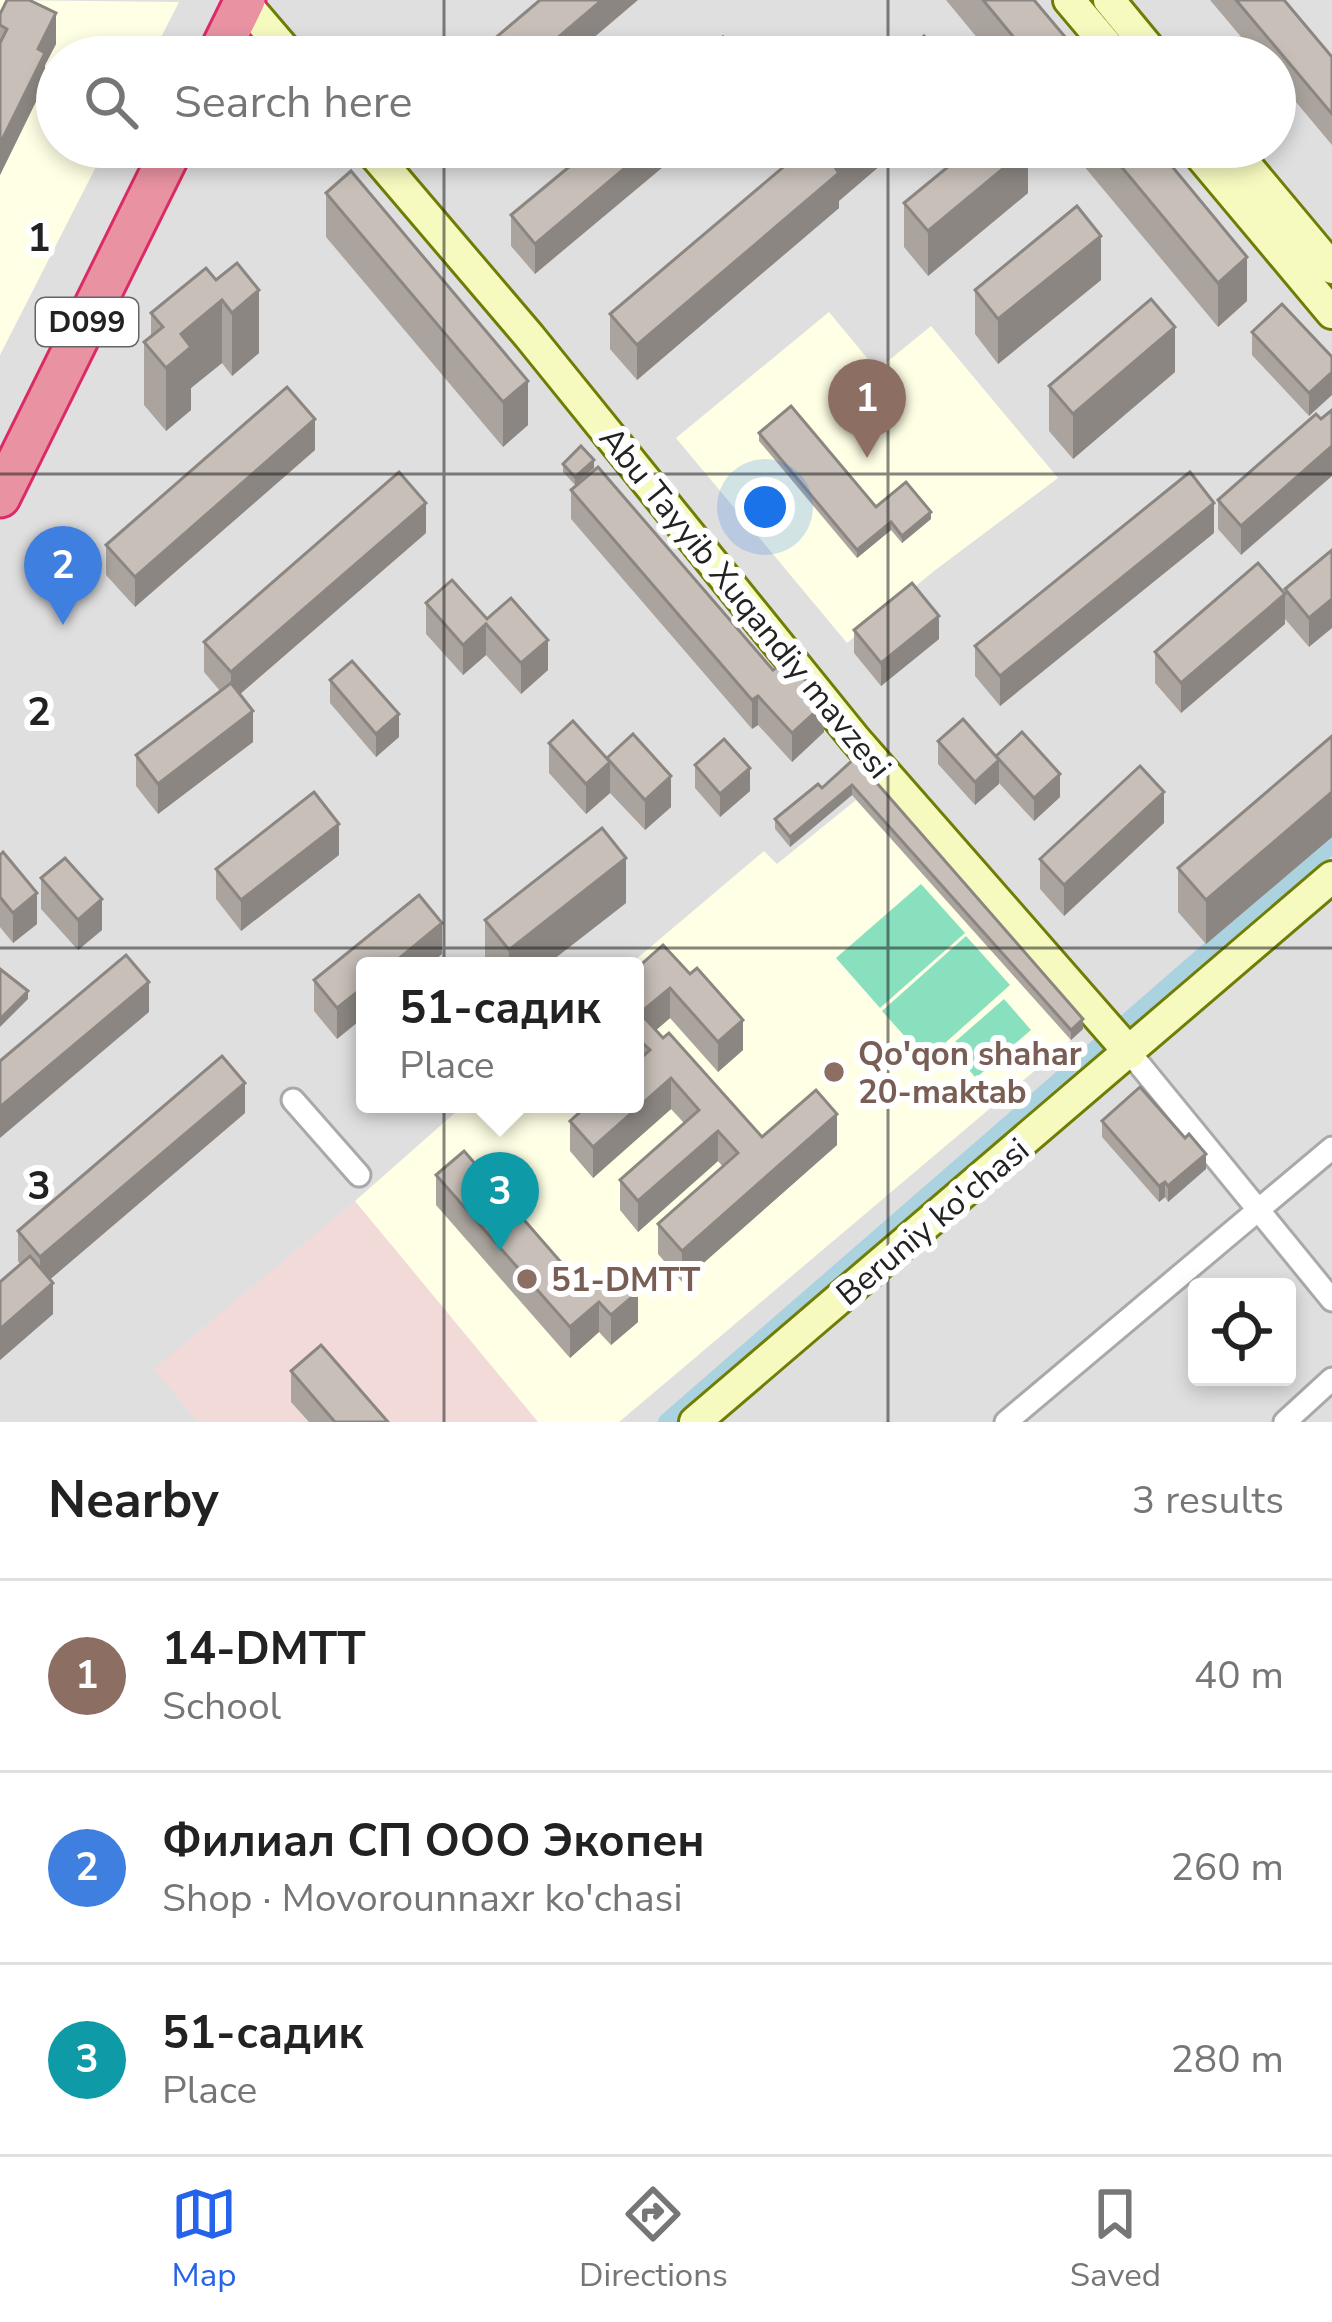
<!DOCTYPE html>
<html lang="en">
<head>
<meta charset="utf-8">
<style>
  body { margin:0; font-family:"Nunito Sans",sans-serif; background:#f2f2f2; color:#222 }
  .controls { position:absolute; right:36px; bottom:36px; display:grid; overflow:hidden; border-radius:12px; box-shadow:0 6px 18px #0003 }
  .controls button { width:108px; height:108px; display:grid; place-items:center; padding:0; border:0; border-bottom:3px solid #e0e0e0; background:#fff; color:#222; font:60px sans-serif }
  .you { position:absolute; left:765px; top:507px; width:42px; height:42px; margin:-30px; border:9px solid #fff; border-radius:50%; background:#1a73e8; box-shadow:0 0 0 18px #1a73e833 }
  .badge { display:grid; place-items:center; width:78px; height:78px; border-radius:50%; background:#2563eb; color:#fff; font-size:39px; font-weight:700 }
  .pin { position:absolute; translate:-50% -99px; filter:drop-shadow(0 3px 6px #0008) }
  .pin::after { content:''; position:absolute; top:63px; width:42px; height:36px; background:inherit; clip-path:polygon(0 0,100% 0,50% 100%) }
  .popup { position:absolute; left:356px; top:957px; width:288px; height:156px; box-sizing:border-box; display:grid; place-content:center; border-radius:12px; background:#fff; filter:drop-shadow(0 3px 9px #0005); font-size:39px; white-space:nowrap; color:#767676 }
  .popup b { font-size:45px; color:#222 }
  .popup::after { content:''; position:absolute; left:50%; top:100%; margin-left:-24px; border:24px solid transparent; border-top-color:#fff }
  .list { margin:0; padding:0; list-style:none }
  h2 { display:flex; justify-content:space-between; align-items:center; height:156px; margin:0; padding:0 48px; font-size:51px }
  h2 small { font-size:39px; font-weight:400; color:#767676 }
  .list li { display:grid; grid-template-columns:78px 1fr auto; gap:36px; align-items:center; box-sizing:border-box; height:192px; padding:0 48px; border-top:3px solid #e0e0e0 }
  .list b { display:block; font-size:45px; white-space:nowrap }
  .list p { margin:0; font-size:39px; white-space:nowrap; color:#767676 }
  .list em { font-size:39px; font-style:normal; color:#767676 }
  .icon { flex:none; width:66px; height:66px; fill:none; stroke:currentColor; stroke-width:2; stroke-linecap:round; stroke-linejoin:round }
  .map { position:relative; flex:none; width:1332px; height:1422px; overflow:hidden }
  .search { position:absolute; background:#fff; box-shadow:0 6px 18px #0003; left:36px; right:36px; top:36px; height:132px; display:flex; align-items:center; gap:30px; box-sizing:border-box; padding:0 42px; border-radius:66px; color:#767676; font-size:45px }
  .sheet { height:732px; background:#fff }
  nav { display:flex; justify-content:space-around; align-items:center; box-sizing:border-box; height:168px; border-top:3px solid #e0e0e0; background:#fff; font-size:33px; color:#767676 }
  nav a { display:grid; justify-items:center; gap:6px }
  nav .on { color:#2563eb }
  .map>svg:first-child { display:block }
</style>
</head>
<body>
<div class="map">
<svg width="1332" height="1422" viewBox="0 0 1332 1422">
  <rect width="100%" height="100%" fill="#f2efe9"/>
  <path fill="#e0dfdf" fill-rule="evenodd" d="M 0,0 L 1332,0 L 1332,1422 L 0,1422 ZM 57,57 L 1275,57 L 1275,147 L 57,147 ZM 365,966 L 635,966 L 635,1104 L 365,1104 ZM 1197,1287 L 1287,1287 L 1287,1377 L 1197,1377 Z"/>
  <path fill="#f2dad9" d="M 355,1201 L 538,1422 L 198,1422 L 154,1369 Z"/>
  <g fill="#ffffe5">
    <path d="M 0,0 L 179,2 L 151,57 L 57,57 L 57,147 L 106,147 L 0,355 Z"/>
    <path d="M 829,312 L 877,370 L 931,326 L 1058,478 L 934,571 L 847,643 L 676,438 Z"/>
    <path d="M 856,800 L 1071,1040 L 619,1422 L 538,1422 L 355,1201 L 465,1104 L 635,1104 L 635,966 L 628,966 L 764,851 L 777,864 Z"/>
  </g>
  <g fill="#88e0be">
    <path d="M 921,884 L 965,933 L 880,1008 L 836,958 Z"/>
    <path d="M 966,936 L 1010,985 L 926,1060 L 882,1011 Z"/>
    <path d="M 1004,999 L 1031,1030 L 976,1078 L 949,1047 Z"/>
  </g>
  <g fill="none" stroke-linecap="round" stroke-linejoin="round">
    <g stroke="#aad3df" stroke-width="18">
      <path d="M 1125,1024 L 1332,844"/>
      <path d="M 667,1422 L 1102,1044"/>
    </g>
    <g stroke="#a9a9a9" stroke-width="27">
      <g id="street">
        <path d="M 1130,1053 L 1332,1300"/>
        <path d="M 293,1100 L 359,1175"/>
        <path d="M 1006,1422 L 1332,1148"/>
        <path d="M 1285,1422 L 1332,1379"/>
      </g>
    </g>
    <g stroke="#707d05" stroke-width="36">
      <g id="secondary">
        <path d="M 1069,0 L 1117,57"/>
        <path d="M 1109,0 L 1156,57"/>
        <path d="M 244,2 L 291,57"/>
        <path d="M 368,147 L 529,336 L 855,739 L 1130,1053"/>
        <path d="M 1193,147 L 1332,313"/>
        <path d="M 1231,147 L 1332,268"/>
        <path d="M 695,1422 L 1332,877"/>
      </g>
    </g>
    <g stroke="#dc2a67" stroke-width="45">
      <g id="highway">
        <path d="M 217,57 L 245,0"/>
        <path d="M 0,497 L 173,147"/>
      </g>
    </g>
    <use href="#street" stroke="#fff" stroke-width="21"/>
    <use href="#secondary" stroke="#f7fabf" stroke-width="30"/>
    <use href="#highway" stroke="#e892a2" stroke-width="39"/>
  </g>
  <g fill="#aba49e">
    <path d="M 946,0 L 1034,0 L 1082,57 L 993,57 Z"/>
    <path d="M 1210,0 L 1284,0 L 1332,57 L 1332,145 L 1275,77 L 1275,57 L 1258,57 Z"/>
    <path d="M 0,14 L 56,44 L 45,65 L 45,83 L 0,175 Z"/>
    <path d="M 426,147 L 466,147 L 443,166 Z"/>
    <path d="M 593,147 L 535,274 L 511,246 L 511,215 Z"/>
    <path d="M 1068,147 L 1156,147 L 1247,301 L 1218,327 Z"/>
    <path d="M 326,193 L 528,425 L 503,447 L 326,237 Z"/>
    <path d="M 1028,193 L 928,276 L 904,247 L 904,203 Z"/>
    <path d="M 839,201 L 839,208 L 637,380 L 610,349 L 610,314 Z"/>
    <path d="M 206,268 L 259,353 L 232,376 L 222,363 L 191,388 L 191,410 L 166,431 L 144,405 L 144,342 L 151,336 L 151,313 Z"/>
    <path d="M 1101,280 L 998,364 L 975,334 L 975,290 Z"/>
    <path d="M 1252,332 L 1332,357 L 1309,416 L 1252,355 Z"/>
    <path d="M 1175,372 L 1073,459 L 1049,431 L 1049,386 Z"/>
    <path d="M 1316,414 L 1241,555 L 1218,529 L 1218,500 Z"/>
    <path d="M 759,433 L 876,507 L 931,519 L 902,543 L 891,530 L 857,558 L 759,441 Z"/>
    <path d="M 315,450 L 135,607 L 106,575 L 106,545 Z"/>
    <path d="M 563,464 L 594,468 L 575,485 L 563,472 Z"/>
    <path d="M 571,490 L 824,732 L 792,762 L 758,725 L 752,729 L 571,519 Z"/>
    <path d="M 426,533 L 240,694 L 253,742 L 158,814 L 136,786 L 136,755 L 220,691 L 204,672 L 204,642 Z"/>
    <path d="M 1214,533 L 1000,706 L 975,676 L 975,646 Z"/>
    <path d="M 1332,550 L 1309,647 L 1285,619 L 1285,589 Z"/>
    <path d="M 426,603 L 487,619 L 548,670 L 521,694 L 486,655 L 463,675 L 426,634 Z"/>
    <path d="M 1285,624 L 1181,713 L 1155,683 L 1155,652 Z"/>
    <path d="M 854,630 L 939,639 L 881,686 L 854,653 Z"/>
    <path d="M 330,680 L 399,737 L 376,757 L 330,703 Z"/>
    <path d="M 1332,736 L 1332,837 L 1206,944 L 1178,912 L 1178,868 Z"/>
    <path d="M 938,741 L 996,756 L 1060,797 L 1034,821 L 999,783 L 975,805 L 938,764 Z"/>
    <path d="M 549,743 L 607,758 L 671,807 L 645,830 L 610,793 L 586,814 L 549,773 Z"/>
    <path d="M 855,758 L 1083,1029 L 1071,1040 L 852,795 L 790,847 L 775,829 L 775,819 L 822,788 Z"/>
    <path d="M 695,765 L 750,791 L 720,817 L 695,788 Z"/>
    <path d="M 1164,823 L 1064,916 L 1040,889 L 1040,859 Z"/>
    <path d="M 0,855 L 37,924 L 13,943 L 0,927 Z"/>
    <path d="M 339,855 L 241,931 L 216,899 L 216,869 Z"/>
    <path d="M 41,878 L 102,930 L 78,950 L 41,909 Z"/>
    <path d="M 419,895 L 442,923 L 442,954 L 427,966 L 365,966 L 365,1016 L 337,1039 L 314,1011 L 314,980 Z"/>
    <path d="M 626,903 L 545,966 L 485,965 L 485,920 Z"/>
    <path d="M 663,945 L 743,1050 L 718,1072 L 670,1018 L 656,1030 L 762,1137 L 837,1145 L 682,1282 L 658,1254 L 658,1224 L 723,1167 L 718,1161 L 638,1232 L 620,1210 L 620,1180 L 684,1123 L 671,1109 L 593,1178 L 570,1151 L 570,1121 L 635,1104 L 635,970 Z"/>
    <path d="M 245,1113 L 50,1279 L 53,1314 L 0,1360 L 0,1282 L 20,1264 L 18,1261 L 18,1231 Z"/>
    <path d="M 1102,1121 L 1206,1169 L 1168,1202 L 1165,1197 L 1159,1202 L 1102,1137 Z"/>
    <path d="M 436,1175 L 586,1291 L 638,1322 L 611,1345 L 599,1332 L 570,1358 L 436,1205 Z"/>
    <path d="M 291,1371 L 388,1422 L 309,1422 L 291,1402 Z"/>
  </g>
  <g fill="#8b8681">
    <path d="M 602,0 L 638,0 L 571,57 L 535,57 Z"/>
    <path d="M 56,13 L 56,44 L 45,65 L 45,83 L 0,175 L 0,144 L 38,49 Z"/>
    <path d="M 443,147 L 466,147 L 443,166 Z"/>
    <path d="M 650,147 L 687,147 L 535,274 L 535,244 Z"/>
    <path d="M 861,147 L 902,147 L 839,201 L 839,208 L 637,380 L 637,345 Z"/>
    <path d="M 1028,148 L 1028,193 L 928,276 L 928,231 Z"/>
    <path d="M 1101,236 L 1101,280 L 998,364 L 998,319 Z"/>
    <path d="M 1247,257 L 1247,301 L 1218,327 L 1218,283 Z"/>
    <path d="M 259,290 L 259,353 L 232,376 L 232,313 Z"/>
    <path d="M 222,300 L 222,363 L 191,388 L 191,410 L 166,431 L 166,368 L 181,334 Z"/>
    <path d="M 1175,327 L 1175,372 L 1073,459 L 1073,414 Z"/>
    <path d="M 1332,372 L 1332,395 L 1309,416 L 1309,393 Z"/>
    <path d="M 528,381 L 528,425 L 503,447 L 503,402 Z"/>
    <path d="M 315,419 L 315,450 L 135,607 L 135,577 Z"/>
    <path d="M 1332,446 L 1332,476 L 1241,555 L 1241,526 Z"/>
    <path d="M 594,460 L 594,468 L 575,485 L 575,477 Z"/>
    <path d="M 426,503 L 426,533 L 231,702 L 231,672 Z"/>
    <path d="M 1214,503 L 1214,533 L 1000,706 L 1000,676 Z"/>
    <path d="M 931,512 L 931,519 L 902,543 L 902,536 Z"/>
    <path d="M 891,522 L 891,530 L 857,558 L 857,550 Z"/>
    <path d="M 1285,594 L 1285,624 L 1181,713 L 1181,683 Z"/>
    <path d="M 1332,599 L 1332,628 L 1309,647 L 1309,618 Z"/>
    <path d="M 939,616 L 939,639 L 881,686 L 881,663 Z"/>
    <path d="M 486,624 L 486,655 L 463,675 L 463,645 Z"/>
    <path d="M 548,640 L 548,670 L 521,694 L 521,663 Z"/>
    <path d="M 758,696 L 758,725 L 752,729 L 752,700 Z"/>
    <path d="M 824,704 L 824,732 L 792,762 L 792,733 Z"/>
    <path d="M 253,711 L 253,742 L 158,814 L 158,784 Z"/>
    <path d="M 399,714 L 399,737 L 376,757 L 376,734 Z"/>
    <path d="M 999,760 L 999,784 L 975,805 L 975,782 Z"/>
    <path d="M 610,762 L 610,793 L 586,814 L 586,784 Z"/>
    <path d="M 750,768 L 750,791 L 720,817 L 720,794 Z"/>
    <path d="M 1060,774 L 1060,797 L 1034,821 L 1034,798 Z"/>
    <path d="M 671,776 L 671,807 L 645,830 L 645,800 Z"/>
    <path d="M 852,785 L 852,795 L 790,847 L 790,837 Z"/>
    <path d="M 1164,792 L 1164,823 L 1064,916 L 1064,885 Z"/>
    <path d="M 1332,792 L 1332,837 L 1206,944 L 1206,900 Z"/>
    <path d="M 339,824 L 339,855 L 241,931 L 241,900 Z"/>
    <path d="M 626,858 L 626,903 L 545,966 L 509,966 L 509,950 Z"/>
    <path d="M 37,893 L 37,924 L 13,943 L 13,913 Z"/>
    <path d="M 102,899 L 102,930 L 78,950 L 78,920 Z"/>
    <path d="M 442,923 L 442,954 L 427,966 L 390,966 Z"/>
    <path d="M 149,982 L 149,1012 L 0,1138 L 0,1107 Z"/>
    <path d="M 365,986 L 365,1016 L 337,1039 L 337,1008 Z"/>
    <path d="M 670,988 L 670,1018 L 640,1044 L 640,1013 Z"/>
    <path d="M 28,991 L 28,999 L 0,1027 L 0,1019 Z"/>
    <path d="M 1083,1019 L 1083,1029 L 1071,1040 L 1071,1030 Z"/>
    <path d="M 743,1020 L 743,1050 L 718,1072 L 718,1042 Z"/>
    <path d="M 671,1078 L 671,1109 L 593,1178 L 593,1147 Z"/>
    <path d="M 245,1083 L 245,1113 L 40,1288 L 40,1257 Z"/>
    <path d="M 837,1114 L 837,1145 L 682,1282 L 682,1251 Z"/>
    <path d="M 718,1131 L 718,1161 L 638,1232 L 638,1201 Z"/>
    <path d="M 1206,1154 L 1206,1169 L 1168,1202 L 1168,1186 Z"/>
    <path d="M 1165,1182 L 1165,1197 L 1159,1202 L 1159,1186 Z"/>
    <path d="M 53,1283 L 53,1314 L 0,1360 L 0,1329 Z"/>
    <path d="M 638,1292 L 638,1322 L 611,1345 L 611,1315 Z"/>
    <path d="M 599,1302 L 599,1332 L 570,1358 L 570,1327 Z"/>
  </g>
  <g fill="#c7bfb8" stroke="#8b8681" stroke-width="3">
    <path d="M 7,0 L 29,0 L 56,13 L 38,49 L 45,53 L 0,144 L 0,43 L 7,29 L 0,25 L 0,14 Z"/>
    <path d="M 540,0 L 602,0 L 535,57 L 473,57 Z"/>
    <path d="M 983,0 L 1034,0 L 1082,57 L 1030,57 Z"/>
    <path d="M 1236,0 L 1284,0 L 1332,57 L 1332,114 Z"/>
    <path d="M 924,36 L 942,57 L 901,57 Z"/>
    <path d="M 723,37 L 740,57 L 700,57 Z"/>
    <path d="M 593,147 L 650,147 L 535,244 L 511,215 Z"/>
    <path d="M 807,147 L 861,147 L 836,169 L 839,173 L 637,345 L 610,314 Z"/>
    <path d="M 972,147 L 1028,148 L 928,231 L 904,203 Z"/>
    <path d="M 1105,147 L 1156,147 L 1247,257 L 1218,283 Z"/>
    <path d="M 351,171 L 528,381 L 503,402 L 326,193 Z"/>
    <path d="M 1077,206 L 1101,236 L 998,319 L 975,290 Z"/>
    <path d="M 237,263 L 259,290 L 232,313 L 222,300 L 181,334 L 191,347 L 166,368 L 144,342 L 163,327 L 151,313 L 206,268 L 216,280 Z"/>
    <path d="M 1151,299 L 1175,327 L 1073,414 L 1049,386 Z"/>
    <path d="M 1282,304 L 1332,357 L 1332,372 L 1309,393 L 1252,332 Z"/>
    <path d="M 287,387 L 315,419 L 135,577 L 106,545 Z"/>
    <path d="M 791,406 L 876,507 L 906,482 L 931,512 L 902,536 L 891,522 L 857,550 L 759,433 Z"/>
    <path d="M 1332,410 L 1332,446 L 1241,526 L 1218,500 L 1316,414 L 1321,419 Z"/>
    <path d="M 581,446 L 594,460 L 575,477 L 563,464 Z"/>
    <path d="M 598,467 L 773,670 L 789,659 L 824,704 L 792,733 L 758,696 L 752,700 L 571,490 Z"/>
    <path d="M 399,472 L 426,503 L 231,672 L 204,642 Z"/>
    <path d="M 1190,472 L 1214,503 L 1000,676 L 975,646 Z"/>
    <path d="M 1332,550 L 1332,599 L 1309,618 L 1285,589 Z"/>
    <path d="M 1258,563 L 1285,594 L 1181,683 L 1155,652 Z"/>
    <path d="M 452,580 L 487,619 L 511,598 L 548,640 L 521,663 L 486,624 L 463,645 L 426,603 Z"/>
    <path d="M 912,583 L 939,616 L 881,663 L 854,630 Z"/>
    <path d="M 352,661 L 399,714 L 376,734 L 330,680 Z"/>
    <path d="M 231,683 L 253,711 L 158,784 L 136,755 Z"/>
    <path d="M 963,719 L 999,760 L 975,782 L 938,741 Z"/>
    <path d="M 573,721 L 610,762 L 586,784 L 549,743 Z"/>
    <path d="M 1022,732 L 1060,774 L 1034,798 L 996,756 Z"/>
    <path d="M 633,734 L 671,776 L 645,800 L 607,758 Z"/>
    <path d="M 1332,736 L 1332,792 L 1206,900 L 1178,868 Z"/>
    <path d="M 724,739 L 750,768 L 720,794 L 695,765 Z"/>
    <path d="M 855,758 L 1083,1019 L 1071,1030 L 852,785 L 790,837 L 775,819 L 818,784 L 822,788 Z"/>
    <path d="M 1140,766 L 1164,792 L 1064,885 L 1040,859 Z"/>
    <path d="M 314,792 L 339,824 L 241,900 L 216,869 Z"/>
    <path d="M 602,828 L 626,858 L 509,950 L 485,920 Z"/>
    <path d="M 3,852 L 37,893 L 13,913 L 0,897 L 0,855 Z"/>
    <path d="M 65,858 L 102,899 L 78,920 L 41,878 Z"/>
    <path d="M 419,895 L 442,923 L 390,966 L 365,966 L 365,986 L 337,1008 L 314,980 Z"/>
    <path d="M 663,945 L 690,974 L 697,968 L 743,1020 L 718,1042 L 670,988 L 640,1013 L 663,1038 L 669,1033 L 762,1137 L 816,1090 L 837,1114 L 682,1251 L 658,1224 L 738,1153 L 718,1131 L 638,1201 L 620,1180 L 699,1110 L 671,1078 L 593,1147 L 570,1121 L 589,1104 L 635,1104 L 635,1063 L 650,1050 L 635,1036 L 635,970 Z"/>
    <path d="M 126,955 L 149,982 L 0,1107 L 0,1061 Z"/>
    <path d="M 0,969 L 28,991 L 0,1019 Z"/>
    <path d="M 222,1056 L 245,1083 L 40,1257 L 18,1231 Z"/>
    <path d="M 1140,1087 L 1185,1138 L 1189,1134 L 1206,1154 L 1168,1186 L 1165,1182 L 1159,1186 L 1102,1121 Z"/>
    <path d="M 464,1151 L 586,1291 L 615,1266 L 638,1292 L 611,1315 L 599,1302 L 570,1327 L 436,1175 Z"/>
    <path d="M 30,1256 L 53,1283 L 0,1329 L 0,1282 Z"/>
    <path d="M 321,1345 L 388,1422 L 335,1422 L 291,1371 Z"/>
  </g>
  <path fill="none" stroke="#222" stroke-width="3" stroke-opacity="0.55" d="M 444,0 L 444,57M 888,0 L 888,57M 444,147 L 444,1422M 888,147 L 888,1422M 0,474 L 1332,474M 0,948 L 1332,948"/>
  <g fill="#8d6e63" stroke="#fff" stroke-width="4.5">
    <circle cx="834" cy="1072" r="12"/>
    <circle cx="527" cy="1279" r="12"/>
  </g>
  <g text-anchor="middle" stroke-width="12" stroke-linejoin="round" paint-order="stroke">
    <rect fill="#fff" stroke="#646464" stroke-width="3" x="36" y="298" width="102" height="48" rx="9"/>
    <g font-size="30" font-weight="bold" fill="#222">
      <text x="87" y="332">D099</text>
    </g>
    <g font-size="33" fill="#222" stroke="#fff">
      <text transform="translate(746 602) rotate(51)" y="12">Abu Tayyib Xuqandiy mavzesi</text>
      <text transform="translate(932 1221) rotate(-40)" y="12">Beruniy ko'chasi</text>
    </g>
    <g font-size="33" font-weight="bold" fill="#785e54" stroke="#fff" text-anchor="start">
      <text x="858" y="1065">Qo'qon shahar<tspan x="858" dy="38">20-maktab</tspan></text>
      <text x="551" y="1291">51-DMTT</text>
    </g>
  </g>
  <g font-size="39" text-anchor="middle" font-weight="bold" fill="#222" stroke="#fff" stroke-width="12" stroke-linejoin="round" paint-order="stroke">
    <text x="39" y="251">1</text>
    <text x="39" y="725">2</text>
    <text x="39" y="1199">3</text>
  </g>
</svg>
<div class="controls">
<button><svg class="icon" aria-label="locate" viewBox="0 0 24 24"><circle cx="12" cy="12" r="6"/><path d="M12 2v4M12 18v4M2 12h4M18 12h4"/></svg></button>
</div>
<div class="you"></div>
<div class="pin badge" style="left:867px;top:458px;background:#8d6e63">1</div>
<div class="pin badge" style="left:63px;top:625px;background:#3f7fe0">2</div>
<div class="pin badge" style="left:500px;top:1251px;background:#0f9aa8">3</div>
<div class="popup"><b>51-садик</b>Place</div>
<div class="search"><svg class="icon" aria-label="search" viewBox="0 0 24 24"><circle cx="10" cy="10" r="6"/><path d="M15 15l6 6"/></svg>Search here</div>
</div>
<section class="sheet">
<h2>Nearby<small>3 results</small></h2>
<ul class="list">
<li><span class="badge" style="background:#8d6e63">1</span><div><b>14-DMTT</b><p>School</p></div><em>40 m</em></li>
<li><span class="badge" style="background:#3f7fe0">2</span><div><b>Филиал СП ООО Экопен</b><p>Shop · Movorounnaxr ko'chasi</p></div><em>260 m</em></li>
<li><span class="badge" style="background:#0f9aa8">3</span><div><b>51-садик</b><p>Place</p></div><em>280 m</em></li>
</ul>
</section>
<nav>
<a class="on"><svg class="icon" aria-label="map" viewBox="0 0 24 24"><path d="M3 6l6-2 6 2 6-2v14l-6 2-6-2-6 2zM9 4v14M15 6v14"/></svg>Map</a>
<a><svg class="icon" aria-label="directions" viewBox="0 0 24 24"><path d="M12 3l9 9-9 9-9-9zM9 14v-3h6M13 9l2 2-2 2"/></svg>Directions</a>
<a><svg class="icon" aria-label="saved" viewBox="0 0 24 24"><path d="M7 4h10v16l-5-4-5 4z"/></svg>Saved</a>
</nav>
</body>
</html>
